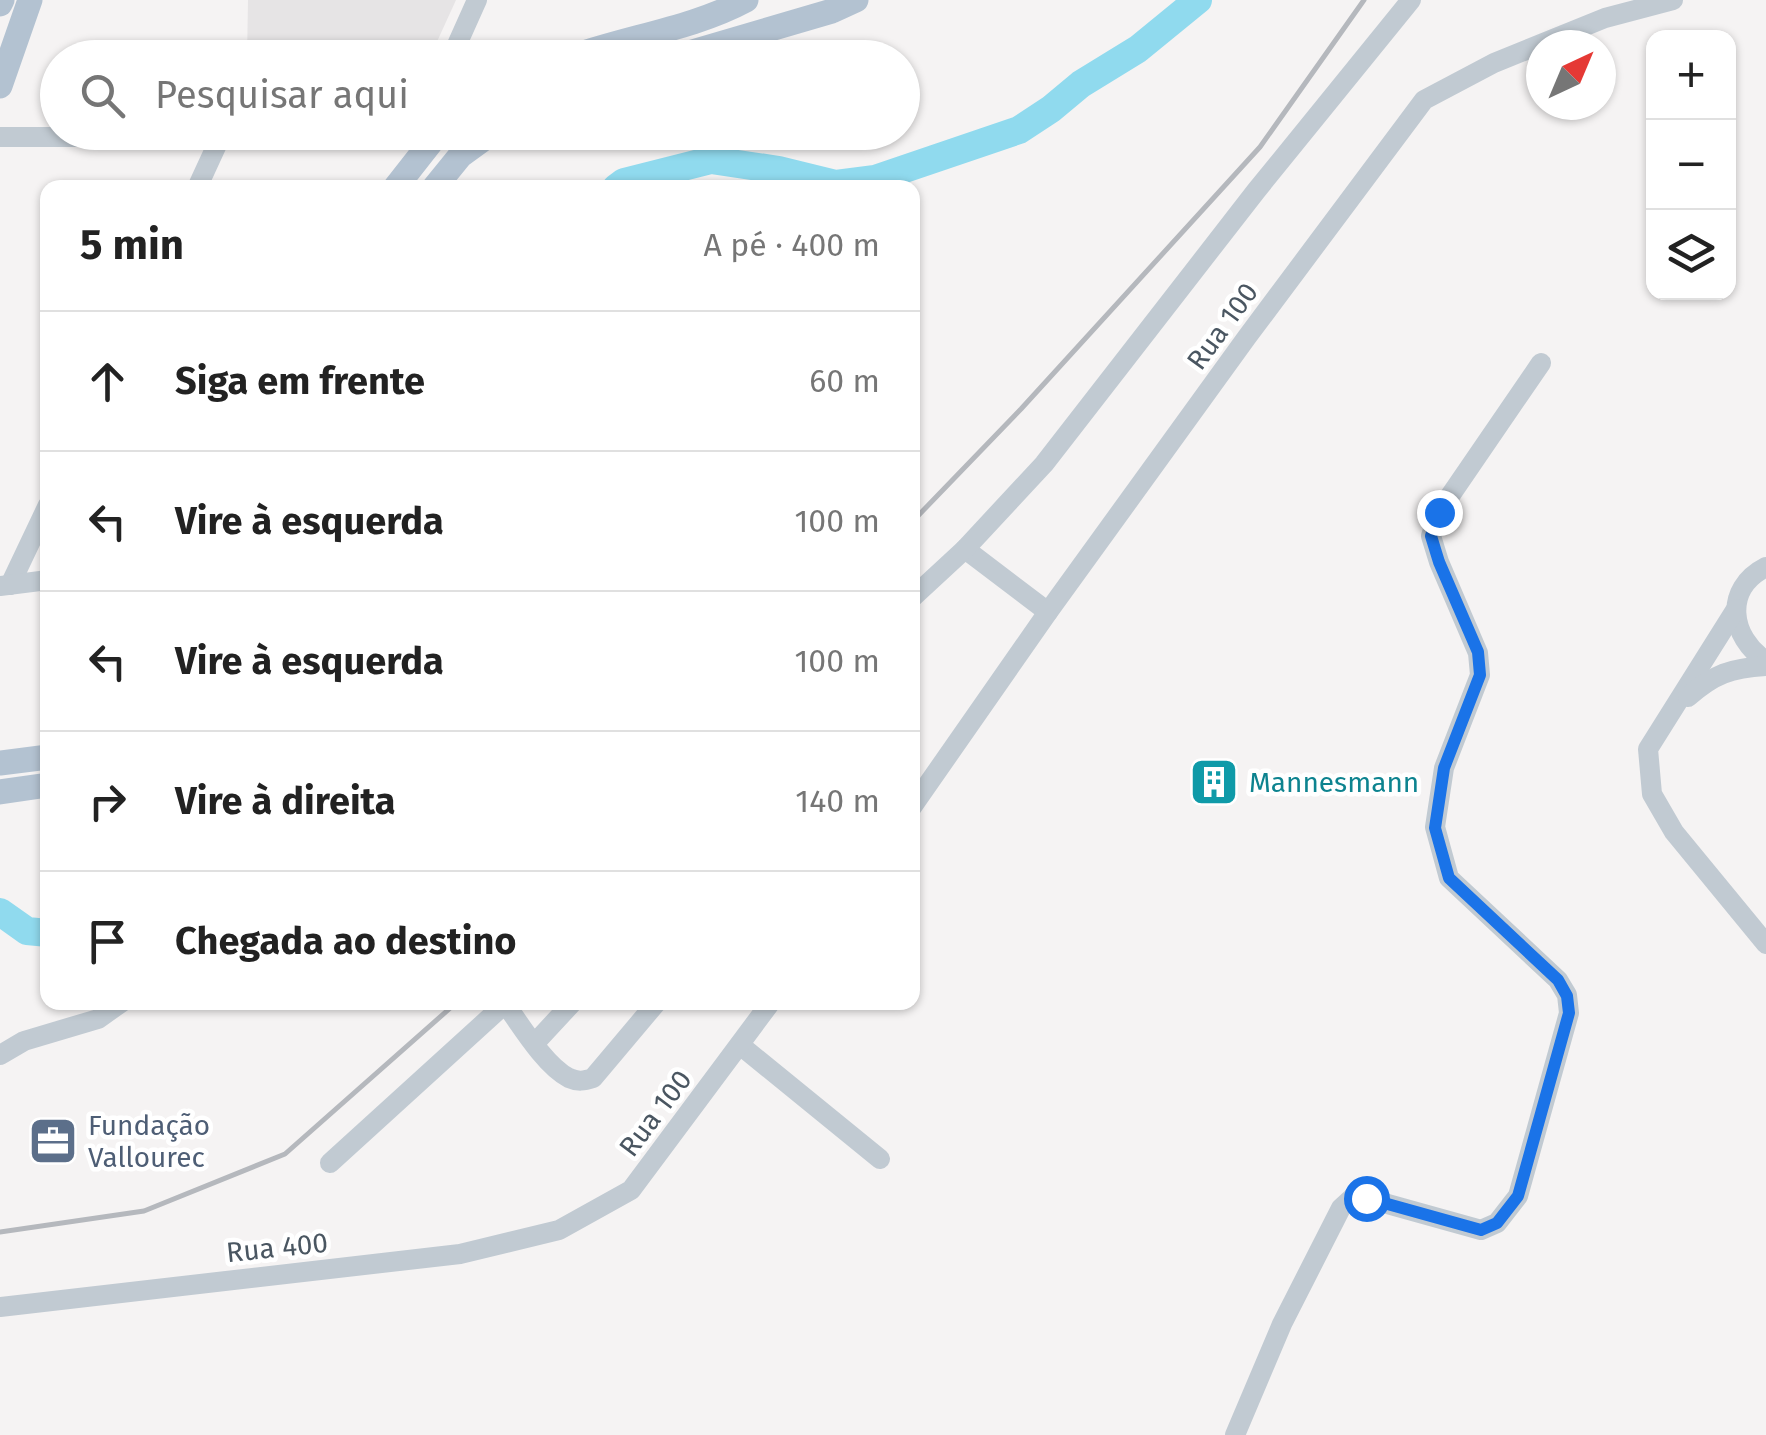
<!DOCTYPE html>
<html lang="pt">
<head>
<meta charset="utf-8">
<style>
  body { margin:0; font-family:"Fira Sans",sans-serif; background:#f2f2f2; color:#222 }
  .controls { position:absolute; right:30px; top:30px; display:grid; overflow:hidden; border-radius:20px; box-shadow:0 2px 8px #0004 }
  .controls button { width:90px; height:90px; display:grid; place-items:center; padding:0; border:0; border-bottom:2px solid #e0e0e0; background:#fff; color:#222; font:50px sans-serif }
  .compass { position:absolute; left:1526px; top:30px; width:90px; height:90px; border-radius:50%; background:#fff; box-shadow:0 2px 8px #0004; rotate:44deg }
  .stop { position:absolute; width:30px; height:30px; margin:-22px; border:8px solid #1a73e8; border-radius:50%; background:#fff }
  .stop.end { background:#1a73e8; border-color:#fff; box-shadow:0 2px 10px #0008 }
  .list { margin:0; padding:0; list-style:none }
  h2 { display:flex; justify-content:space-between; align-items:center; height:130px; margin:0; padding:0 40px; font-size:42px }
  h2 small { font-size:32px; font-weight:400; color:#767676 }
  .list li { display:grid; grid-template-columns:65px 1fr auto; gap:30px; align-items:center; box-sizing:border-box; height:140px; padding:0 40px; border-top:2px solid #e0e0e0 }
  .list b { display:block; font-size:38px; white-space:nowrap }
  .list em { font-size:32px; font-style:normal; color:#767676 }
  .icon { flex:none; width:55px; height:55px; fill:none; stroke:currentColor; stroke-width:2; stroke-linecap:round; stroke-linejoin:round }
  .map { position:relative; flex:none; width:1766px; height:1435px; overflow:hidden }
  .search { position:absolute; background:#fff; box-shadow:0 2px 8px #0004; left:40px; top:40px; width:880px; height:110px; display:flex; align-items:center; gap:25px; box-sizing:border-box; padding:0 35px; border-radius:55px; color:#767676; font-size:38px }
  .panel { position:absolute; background:#fff; box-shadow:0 2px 8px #0004; left:40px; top:180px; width:880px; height:830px; border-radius:20px }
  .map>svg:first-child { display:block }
</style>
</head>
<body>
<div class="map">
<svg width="1766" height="1435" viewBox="0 0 1766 1435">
  <rect width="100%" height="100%" fill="#f5f3f3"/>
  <path fill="#e6e4e5" d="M 248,0 L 456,0 L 430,57 L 247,58 Z"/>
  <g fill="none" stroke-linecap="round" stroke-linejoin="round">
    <g stroke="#90daee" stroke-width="28">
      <path d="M 616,188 L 624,182 L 711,160 L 779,170 L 836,184 L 875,179 L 1019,130 L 1051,109 L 1081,84 L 1138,49 L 1198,0"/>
      <path d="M 0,912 L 27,931 L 48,933"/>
    </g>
    <g stroke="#c1cad2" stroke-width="20">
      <path d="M 451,58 L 477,0"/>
      <path d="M 0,137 L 435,137"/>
      <path d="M 197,188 L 220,138"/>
      <path d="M 965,549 L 1048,612"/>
      <path d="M 1766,567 C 1723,589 1730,637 1766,661"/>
      <path d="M 10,585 L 48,505"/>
      <path d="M 0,586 L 48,580"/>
      <path d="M 912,598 L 965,549 L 1044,464 L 1256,191 L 1411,0"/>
      <path d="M 1736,609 L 1648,749 L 1652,794 L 1674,832 L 1766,944"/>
      <path d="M 1688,697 C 1714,674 1731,668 1766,666"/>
      <path d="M 912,807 L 1048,612 L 1247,337 L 1424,100 L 1494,63 L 1605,18 L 1673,0"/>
      <path d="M 504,1002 C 520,1024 545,1066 569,1078 C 578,1082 584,1081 593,1078 L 657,1002"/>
      <path d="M 535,1043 L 573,1002"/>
      <path d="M 740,1045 L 880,1159"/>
      <path d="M 0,1055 L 24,1041 L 98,1019 L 122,1002"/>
      <path d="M 330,1163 L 507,1002"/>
      <path d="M 0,1307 L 460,1254 L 559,1230 L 631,1190 L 771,1002"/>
      <path d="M 1235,1435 L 1282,1324 L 1341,1208 L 1353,1197 L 1366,1198 L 1481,1230 L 1497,1223 L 1518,1196 L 1569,1013 L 1567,995 L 1558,980 L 1449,878 L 1435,827 L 1444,768 L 1480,675 L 1478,653 L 1439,562 L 1431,536 L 1439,512 L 1541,363"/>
    </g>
    <g stroke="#b3c2d1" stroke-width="25">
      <path d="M 0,4 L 2,0"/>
      <path d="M 569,58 C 627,37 692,29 746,0"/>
      <path d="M 672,58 L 832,11 L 856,0"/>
      <path d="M 0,86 L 30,0"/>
      <path d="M 395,188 L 435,137 L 441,132"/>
      <path d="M 434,188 L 460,156 L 493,132"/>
      <path d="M 0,763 L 48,757"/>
      <path d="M 0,792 L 48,785"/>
    </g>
    <g stroke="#b5b8bd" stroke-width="5">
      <path d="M 912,522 L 1021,409 L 1260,147 L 1364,0"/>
      <path d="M 0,1232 L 144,1211 L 285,1154 L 457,1002"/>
    </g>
  </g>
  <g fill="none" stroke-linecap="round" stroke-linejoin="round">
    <path stroke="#1a73e8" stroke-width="12" d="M 1366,1198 L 1481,1230 L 1497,1223 L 1518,1196 L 1569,1013 L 1567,996 L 1558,980 L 1449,878 L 1435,828 L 1444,768 L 1480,675 L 1478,652 L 1439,562 L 1431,536 L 1439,512"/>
  </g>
  <defs>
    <g id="building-square" transform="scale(2.5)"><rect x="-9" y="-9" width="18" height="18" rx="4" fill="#0f9aa8" stroke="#fff"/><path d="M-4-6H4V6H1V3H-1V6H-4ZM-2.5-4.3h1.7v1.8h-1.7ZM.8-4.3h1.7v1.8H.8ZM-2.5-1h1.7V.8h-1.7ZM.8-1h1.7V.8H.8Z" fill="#fff"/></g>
    <g id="office-square" transform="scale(2.5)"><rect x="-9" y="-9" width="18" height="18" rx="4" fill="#5c6f8a" stroke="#fff"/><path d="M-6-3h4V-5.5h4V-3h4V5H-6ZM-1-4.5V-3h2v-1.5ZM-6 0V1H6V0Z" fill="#fff"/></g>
  </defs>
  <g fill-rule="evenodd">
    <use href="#building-square" x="1214" y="782"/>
    <use href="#office-square" x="53" y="1141"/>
  </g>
  <g text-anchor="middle" stroke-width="9" stroke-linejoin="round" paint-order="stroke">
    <g font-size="28" fill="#4a5661" stroke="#fff">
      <text transform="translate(1222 326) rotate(-54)" y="10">Rua 100</text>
      <text transform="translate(655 1113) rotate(-53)" y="10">Rua 100</text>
      <text transform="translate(277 1247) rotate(-6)" y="10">Rua 400</text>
    </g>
    <g font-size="28" fill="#0d838f" stroke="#fff" text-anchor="start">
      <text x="1249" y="792">Mannesmann</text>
    </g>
    <g font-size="28" fill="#4e5e75" stroke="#fff" text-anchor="start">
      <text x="88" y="1135">Fundação<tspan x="88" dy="32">Vallourec</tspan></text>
    </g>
  </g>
</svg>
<div class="controls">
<button>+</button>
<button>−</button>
<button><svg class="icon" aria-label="layers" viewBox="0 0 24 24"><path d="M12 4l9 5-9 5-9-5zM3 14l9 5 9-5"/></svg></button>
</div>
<svg class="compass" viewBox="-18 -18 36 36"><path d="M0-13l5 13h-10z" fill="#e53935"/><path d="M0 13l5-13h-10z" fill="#767676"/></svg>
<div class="stop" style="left:1366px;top:1198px"></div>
<div class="stop end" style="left:1439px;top:512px"></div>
<div class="search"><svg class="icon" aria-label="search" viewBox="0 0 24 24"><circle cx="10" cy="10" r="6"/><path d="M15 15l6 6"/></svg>Pesquisar aqui</div>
<section class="panel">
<h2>5 min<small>A pé · 400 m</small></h2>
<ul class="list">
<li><svg class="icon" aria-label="ahead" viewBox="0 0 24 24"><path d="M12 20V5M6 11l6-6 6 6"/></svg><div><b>Siga em frente</b></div><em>60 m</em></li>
<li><svg class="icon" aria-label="left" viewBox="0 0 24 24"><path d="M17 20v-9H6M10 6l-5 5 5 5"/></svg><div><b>Vire à esquerda</b></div><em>100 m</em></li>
<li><svg class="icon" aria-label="left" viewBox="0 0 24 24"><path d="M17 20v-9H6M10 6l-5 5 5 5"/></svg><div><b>Vire à esquerda</b></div><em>100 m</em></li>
<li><svg class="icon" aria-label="right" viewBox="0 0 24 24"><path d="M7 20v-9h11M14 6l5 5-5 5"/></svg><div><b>Vire à direita</b></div><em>140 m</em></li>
<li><svg class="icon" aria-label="arrive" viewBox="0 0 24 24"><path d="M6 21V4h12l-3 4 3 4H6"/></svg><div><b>Chegada ao destino</b></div></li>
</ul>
</section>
</div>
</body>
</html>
